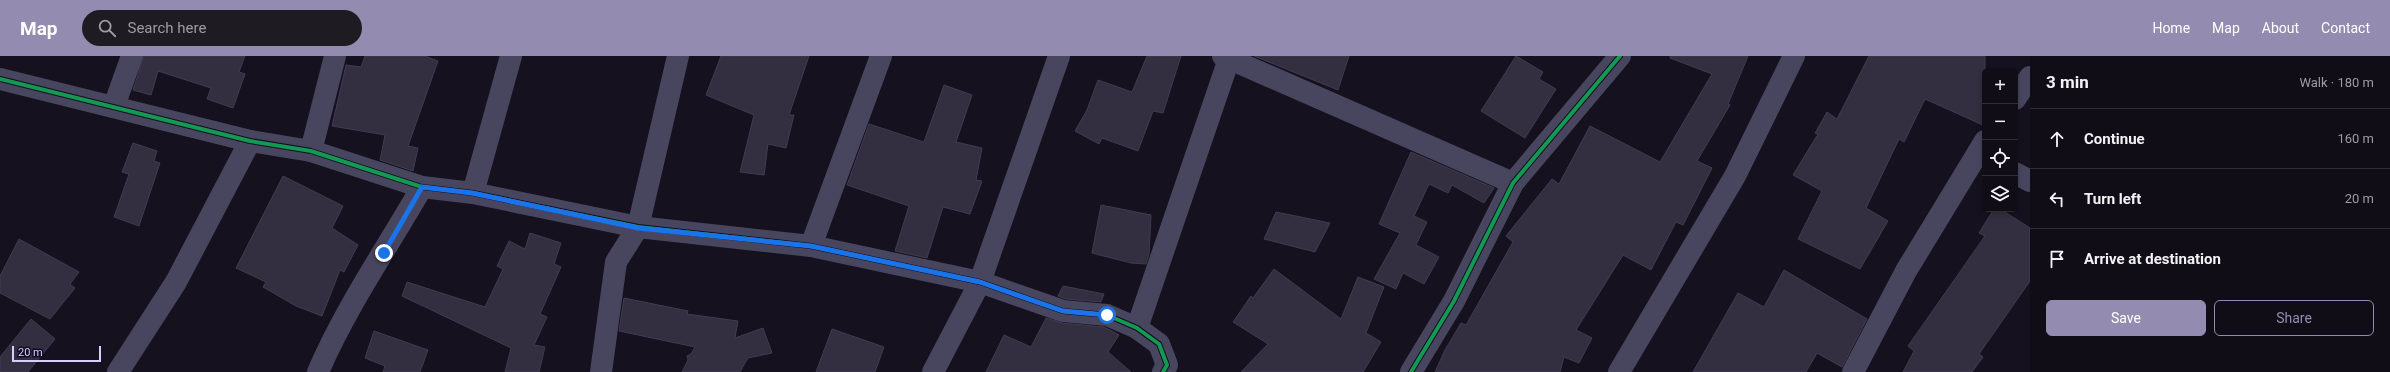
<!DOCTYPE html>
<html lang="en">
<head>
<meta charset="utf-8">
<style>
  body { margin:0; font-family:Roboto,sans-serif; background:#1e1b23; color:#f1f3f6 }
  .controls { position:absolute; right:12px; top:12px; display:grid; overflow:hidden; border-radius:6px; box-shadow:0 2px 6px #0003 }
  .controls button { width:36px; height:36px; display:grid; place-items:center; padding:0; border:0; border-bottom:1px solid #302d35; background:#100d16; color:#f1f3f6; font:20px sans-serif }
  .scale { position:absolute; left:12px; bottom:10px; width:89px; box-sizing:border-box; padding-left:4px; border:2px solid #d7ceff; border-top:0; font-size:11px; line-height:14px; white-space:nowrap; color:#d7ceff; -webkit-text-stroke:3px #120c23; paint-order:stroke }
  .stop { position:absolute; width:12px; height:12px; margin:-9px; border:3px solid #1a73e8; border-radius:50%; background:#fff }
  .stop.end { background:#1a73e8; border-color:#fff; box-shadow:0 1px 4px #0008 }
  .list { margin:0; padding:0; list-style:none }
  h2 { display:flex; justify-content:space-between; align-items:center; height:52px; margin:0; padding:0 16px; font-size:17px }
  h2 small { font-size:13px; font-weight:400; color:#9c9ca1 }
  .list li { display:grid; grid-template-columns:26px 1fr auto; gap:12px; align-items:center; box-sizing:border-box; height:60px; padding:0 16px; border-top:1px solid #302d35 }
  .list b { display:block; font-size:15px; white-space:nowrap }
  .list em { font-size:13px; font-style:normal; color:#9c9ca1 }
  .actions { display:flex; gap:8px; padding:12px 16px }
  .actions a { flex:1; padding:9px 0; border:1px solid #938cb0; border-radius:6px; text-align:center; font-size:14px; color:#938cb0 }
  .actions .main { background:#938cb0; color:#fff }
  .icon { flex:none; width:22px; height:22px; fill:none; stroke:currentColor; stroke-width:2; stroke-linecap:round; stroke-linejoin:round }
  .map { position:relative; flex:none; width:2030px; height:316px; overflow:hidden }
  header { display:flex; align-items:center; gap:24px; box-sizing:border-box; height:56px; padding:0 20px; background:#938cb0; color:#fff }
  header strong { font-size:19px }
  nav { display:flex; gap:22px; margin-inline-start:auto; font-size:14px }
  .search { width:280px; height:36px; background:#1e1b23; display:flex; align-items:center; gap:10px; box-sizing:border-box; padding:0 14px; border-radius:22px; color:#9c9ca1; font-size:15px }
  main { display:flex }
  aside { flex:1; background:#100d16 }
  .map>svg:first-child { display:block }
</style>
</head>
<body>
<header>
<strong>Map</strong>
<div class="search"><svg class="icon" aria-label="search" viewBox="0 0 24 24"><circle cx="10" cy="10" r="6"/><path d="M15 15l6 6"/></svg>Search here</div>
<nav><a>Home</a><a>Map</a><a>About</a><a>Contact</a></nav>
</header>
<main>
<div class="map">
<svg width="2030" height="316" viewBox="0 0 2030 316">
  <rect width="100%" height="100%" fill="#15111e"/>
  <g fill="#332f40" stroke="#413b52">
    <path d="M 144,0 L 245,0 L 239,16 L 245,18 L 233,52 L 207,43 L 211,32 L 158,15 L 151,39 L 133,34 Z"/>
    <path d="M 365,0 L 425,0 L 438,5 L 408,90 L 418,92 L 413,115 L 380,104 L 385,79 L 332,70 L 346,9 L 361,11 Z"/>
    <path d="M 721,0 L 809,0 L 789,59 L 794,59 L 786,92 L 768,88 L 764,119 L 740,116 L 754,59 L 706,39 Z"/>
    <path d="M 1147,0 L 1181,0 L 1163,57 L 1153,55 L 1138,95 L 1102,82 L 1099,88 L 1075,75 L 1087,54 L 1098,24 L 1132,36 Z"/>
    <path d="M 1254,0 L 1349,0 L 1338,34 Z"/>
    <path d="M 1516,0 L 1543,16 L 1539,23 L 1556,33 L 1525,82 L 1481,55 Z"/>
    <path d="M 1670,0 L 1748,0 L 1728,48 L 1730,49 L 1697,105 L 1712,112 L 1683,169 L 1676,166 L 1651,214 L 1623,199 L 1576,274 L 1592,282 L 1579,307 L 1564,301 L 1560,316 L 1435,316 L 1445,294 L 1461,267 L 1466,269 L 1513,186 L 1506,180 L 1552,123 L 1559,128 L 1590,70 L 1660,106 L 1712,18 L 1670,2 Z"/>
    <path d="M 1869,0 L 1985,0 L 1985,70 L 1925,43 L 1904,86 L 1899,83 L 1866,152 L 1888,165 L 1860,213 L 1798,183 L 1822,135 L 1793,119 L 1818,78 L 1815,77 L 1827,56 L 1837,63 Z"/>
    <path d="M 944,29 L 972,39 L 956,86 L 982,92 L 976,124 L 982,125 L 970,158 L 943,151 L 927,202 L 895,195 L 909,150 L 847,129 L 869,68 L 924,86 Z"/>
    <path d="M 133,87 L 157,95 L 154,105 L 160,107 L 139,170 L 114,161 L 129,118 L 122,116 Z"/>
    <path d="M 1411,96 L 1494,132 L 1484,147 L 1452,129 L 1448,137 L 1429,128 L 1414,160 L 1427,166 L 1416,189 L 1439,201 L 1424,228 L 1403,217 L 1396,233 L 1374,223 L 1400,177 L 1379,168 Z"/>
    <path d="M 283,120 L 343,150 L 332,172 L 358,189 L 344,216 L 340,214 L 322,260 L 296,250 L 263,231 L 266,226 L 236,212 Z"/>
    <path d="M 1101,149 L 1151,159 L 1149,198 L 1146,208 L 1131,207 L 1092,197 Z"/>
    <path d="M 1994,153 L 2000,153 L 2030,172 L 2030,225 L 1979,298 L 1983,301 L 1972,316 L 1903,316 L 1914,295 L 1908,290 L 1985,180 L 1979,177 Z"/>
    <path d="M 1276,156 L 1330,167 L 1315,196 L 1264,183 Z"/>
    <path d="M 530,177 L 561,187 L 554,208 L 561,211 L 540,258 L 547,261 L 534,289 L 545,291 L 539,316 L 505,316 L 511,292 L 402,240 L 407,226 L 485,251 L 503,213 L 497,210 L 509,185 L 525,193 Z"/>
    <path d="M 19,183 L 79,216 L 70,228 L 75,232 L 50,263 L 0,237 L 0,220 Z"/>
    <path d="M 1274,213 L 1341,263 L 1358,221 L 1384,231 L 1366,277 L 1381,286 L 1363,316 L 1241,316 L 1268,288 L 1233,266 L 1251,240 L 1253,242 Z"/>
    <path d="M 1784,214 L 1867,263 L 1842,311 L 1817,297 L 1806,316 L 1693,316 L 1738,237 L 1764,251 Z"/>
    <path d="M 1063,230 L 1104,238 L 1101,246 L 1066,243 L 1058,240 Z"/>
    <path d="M 624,242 L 688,255 L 687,258 L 738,265 L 735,282 L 763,272 L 772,297 L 748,302 L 740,316 L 682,316 L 688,304 L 687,300 L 691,298 L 695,291 L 619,275 Z"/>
    <path d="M 1046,262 L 1062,267 L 1104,271 L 1114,276 L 1119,279 L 1108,296 L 1131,316 L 986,316 L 1004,279 L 1031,291 Z"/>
    <path d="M 31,263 L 55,283 L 28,316 L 0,316 L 0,301 Z"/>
    <path d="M 832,273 L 884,291 L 875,316 L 816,316 Z"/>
    <path d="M 374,275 L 428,294 L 420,316 L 383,316 L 385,310 L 365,302 Z"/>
  </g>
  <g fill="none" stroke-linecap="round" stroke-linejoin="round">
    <g stroke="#48455f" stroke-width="22">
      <path d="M 1223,0 L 1513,127"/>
      <path d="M 0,23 L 250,85 L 311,95 L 422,131 L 473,137 L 638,171 L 811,190 L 980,226 L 1063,255 L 1107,259 L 1137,272 L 1159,288 L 1167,309 L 1163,316"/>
      <path d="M 2015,43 L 2030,21"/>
      <path d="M 114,50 L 132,0"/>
      <path d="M 311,95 L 335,0"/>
      <path d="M 2015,117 L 2030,125"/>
      <path d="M 473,137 L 511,0"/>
      <path d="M 811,190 L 881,0"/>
      <path d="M 1137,272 L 1230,0"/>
      <path d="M 118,316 L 176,226 L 250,85"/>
      <path d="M 318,316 C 346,251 387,192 422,131"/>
      <path d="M 601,316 L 616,206 L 638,171 L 678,0"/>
      <path d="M 933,316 L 980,226 L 1059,0"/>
      <path d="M 1411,316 L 1454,245 L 1513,127 L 1620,0"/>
      <path d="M 1619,316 L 1735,120 L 1794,0"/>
      <path d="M 1853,316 L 1906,215 L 1985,85"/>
    </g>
    <g stroke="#120c23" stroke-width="6">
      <g id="cycleway">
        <path d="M 0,23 L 250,85 L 311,95 L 422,131 L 473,137 L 638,171 L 811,190 L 980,226 L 1063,255 L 1107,259 L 1137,272 L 1159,288 L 1167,309 L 1163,316"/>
        <path d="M 1411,316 L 1454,245 L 1513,127 L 1620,0"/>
      </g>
    </g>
    <use href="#cycleway" stroke="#139951" stroke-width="4"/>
  </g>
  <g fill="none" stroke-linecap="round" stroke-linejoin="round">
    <path stroke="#1a73e8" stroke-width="5" d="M 384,197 L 422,131 L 472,137 L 638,172 L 811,190 L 980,226 L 1063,255 L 1107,259"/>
  </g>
</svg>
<div class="controls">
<button>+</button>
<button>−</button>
<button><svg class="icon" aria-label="locate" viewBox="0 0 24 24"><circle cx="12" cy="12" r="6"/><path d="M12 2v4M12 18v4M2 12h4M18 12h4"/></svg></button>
<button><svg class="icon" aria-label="layers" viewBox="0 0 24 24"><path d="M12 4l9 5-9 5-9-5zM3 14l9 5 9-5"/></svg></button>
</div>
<div class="scale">20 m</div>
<div class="stop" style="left:1107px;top:259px"></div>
<div class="stop end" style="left:384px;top:197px"></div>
</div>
<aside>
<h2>3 min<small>Walk · 180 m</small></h2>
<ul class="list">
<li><svg class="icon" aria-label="ahead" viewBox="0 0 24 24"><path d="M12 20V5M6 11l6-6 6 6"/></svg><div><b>Continue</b></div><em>160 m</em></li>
<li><svg class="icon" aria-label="left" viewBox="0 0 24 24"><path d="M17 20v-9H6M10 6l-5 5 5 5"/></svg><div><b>Turn left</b></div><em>20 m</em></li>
<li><svg class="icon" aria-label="arrive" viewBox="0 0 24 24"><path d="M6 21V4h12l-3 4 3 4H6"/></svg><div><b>Arrive at destination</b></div></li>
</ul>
<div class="actions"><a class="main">Save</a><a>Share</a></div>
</aside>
</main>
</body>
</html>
